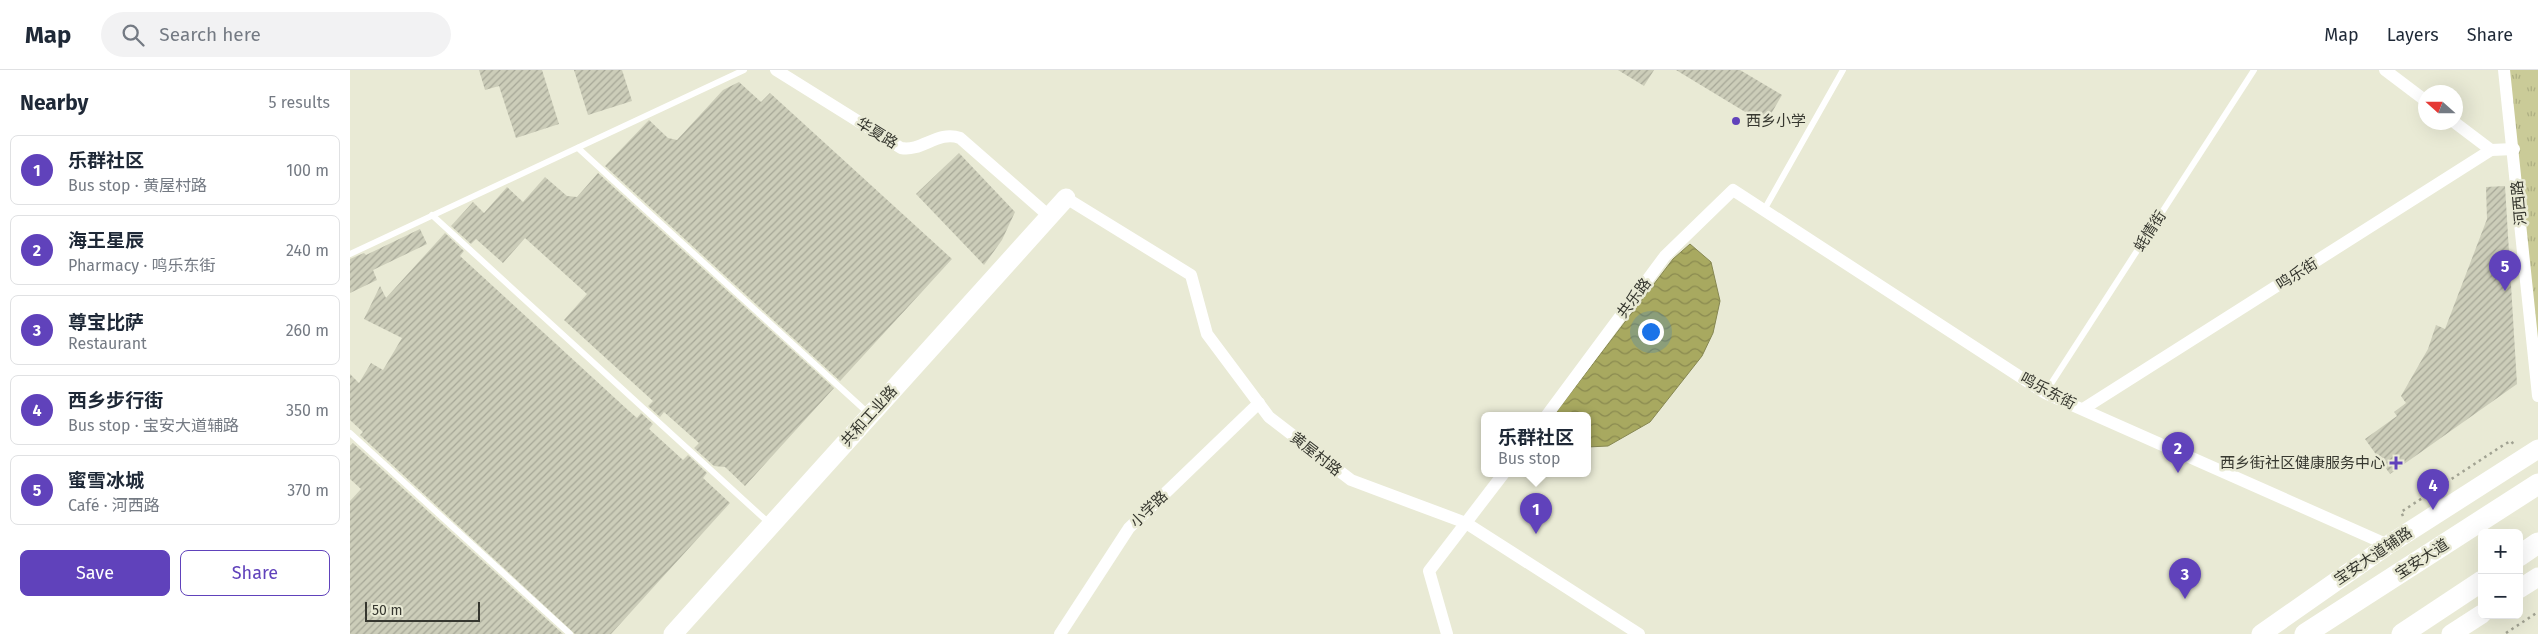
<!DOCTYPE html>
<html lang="en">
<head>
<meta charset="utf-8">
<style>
  body { margin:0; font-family:"Fira Sans","Noto Sans SC",sans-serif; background:#f2f2f3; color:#1f2937 }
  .controls { position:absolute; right:15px; bottom:15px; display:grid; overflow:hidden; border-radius:8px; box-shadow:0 5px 20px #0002 }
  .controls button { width:45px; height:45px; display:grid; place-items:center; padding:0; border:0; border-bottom:1px solid #e0e1e3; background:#fff; color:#1f2937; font:25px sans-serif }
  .compass { position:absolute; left:2068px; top:15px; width:45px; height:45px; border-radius:50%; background:#fff; box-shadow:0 5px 20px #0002; rotate:291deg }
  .scale { position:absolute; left:15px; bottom:12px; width:115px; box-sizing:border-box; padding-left:5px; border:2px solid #36372f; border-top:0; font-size:14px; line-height:18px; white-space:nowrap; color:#36372f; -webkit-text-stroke:4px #e9ead5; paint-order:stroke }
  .you { position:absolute; left:1300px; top:261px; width:18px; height:18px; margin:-12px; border:4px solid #fff; border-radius:50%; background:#1a73e8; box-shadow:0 0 0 8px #1a73e833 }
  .badge { display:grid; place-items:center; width:32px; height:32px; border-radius:50%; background:#6042bb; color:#fff; font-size:16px; font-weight:700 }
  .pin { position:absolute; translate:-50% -41px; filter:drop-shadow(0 1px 2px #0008) }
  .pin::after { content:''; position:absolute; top:26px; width:18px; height:15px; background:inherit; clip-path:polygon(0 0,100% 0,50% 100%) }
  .popup { position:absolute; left:1131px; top:342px; width:110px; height:65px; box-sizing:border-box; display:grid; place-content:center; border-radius:8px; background:#fff; filter:drop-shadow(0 1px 4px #0005); font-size:16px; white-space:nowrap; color:#747a83 }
  .popup b { font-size:19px; color:#1f2937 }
  .popup::after { content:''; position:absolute; left:50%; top:100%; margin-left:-10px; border:10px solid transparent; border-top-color:#fff }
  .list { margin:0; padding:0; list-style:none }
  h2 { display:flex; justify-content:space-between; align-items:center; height:65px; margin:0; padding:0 20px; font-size:21px }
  h2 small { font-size:16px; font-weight:400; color:#747a83 }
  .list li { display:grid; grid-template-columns:32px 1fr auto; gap:15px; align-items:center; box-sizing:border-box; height:70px; margin:0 10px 10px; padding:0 10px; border:1px solid #e0e1e3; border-radius:8px }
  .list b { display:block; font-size:19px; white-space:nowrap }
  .list p { margin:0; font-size:16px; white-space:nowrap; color:#747a83 }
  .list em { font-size:16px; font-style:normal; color:#747a83 }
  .actions { display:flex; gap:10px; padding:15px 20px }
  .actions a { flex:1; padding:11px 0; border:1px solid #6042bb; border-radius:8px; text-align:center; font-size:18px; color:#6042bb }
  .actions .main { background:#6042bb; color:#fff }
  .icon { flex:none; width:28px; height:28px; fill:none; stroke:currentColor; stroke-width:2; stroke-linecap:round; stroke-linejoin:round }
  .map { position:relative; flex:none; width:2188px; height:564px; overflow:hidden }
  header { display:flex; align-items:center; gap:30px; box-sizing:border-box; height:70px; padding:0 25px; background:#fff; border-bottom:1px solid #e0e1e3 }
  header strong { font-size:24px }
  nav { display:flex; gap:28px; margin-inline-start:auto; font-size:18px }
  .search { width:350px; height:45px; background:#f2f2f3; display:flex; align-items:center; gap:12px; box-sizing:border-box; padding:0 18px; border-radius:28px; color:#747a83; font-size:19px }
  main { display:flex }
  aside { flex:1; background:#fff }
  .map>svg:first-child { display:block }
</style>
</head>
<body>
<header>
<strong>Map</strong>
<div class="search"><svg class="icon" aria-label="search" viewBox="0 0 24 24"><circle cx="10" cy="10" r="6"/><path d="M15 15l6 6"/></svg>Search here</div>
<nav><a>Map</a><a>Layers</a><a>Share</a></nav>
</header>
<main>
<aside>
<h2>Nearby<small>5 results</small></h2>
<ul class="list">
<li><span class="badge">1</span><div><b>乐群社区</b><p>Bus stop · 黄屋村路</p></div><em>100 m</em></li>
<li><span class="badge">2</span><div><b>海王星辰</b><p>Pharmacy · 鸣乐东街</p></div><em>240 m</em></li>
<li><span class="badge">3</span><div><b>尊宝比萨</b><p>Restaurant</p></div><em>260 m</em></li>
<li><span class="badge">4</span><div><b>西乡步行街</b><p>Bus stop · 宝安大道辅路</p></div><em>350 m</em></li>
<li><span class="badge">5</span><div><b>蜜雪冰城</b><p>Café · 河西路</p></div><em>370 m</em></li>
</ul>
<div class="actions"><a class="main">Save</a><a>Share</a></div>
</aside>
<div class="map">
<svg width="2188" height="564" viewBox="0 0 2188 564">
  <defs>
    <pattern id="park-tufts" width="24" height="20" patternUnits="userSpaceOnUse" patternTransform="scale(1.25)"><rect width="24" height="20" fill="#cacb98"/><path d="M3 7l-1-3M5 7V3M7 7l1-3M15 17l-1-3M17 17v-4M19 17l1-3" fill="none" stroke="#aeaf83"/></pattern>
    <pattern id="water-waves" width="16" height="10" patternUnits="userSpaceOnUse" patternTransform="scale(1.25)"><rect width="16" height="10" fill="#a8a960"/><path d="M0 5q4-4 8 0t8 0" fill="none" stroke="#8a8a50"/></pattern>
    <pattern id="building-hatch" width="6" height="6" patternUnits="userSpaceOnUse" patternTransform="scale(1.25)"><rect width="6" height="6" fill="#cccdb9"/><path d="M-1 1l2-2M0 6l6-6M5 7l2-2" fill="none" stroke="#a6a797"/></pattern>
  </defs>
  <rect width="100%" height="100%" fill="#e9ead5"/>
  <path fill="url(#park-tufts)" d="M 2159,0 L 2188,0 L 2188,276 Z"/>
  <path fill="url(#water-waves)" stroke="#868751" d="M 1340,174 L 1361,192 L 1370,231 L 1363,263 L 1352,286 L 1300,352 L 1258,376 L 1237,377 L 1237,345 L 1204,345 L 1323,189 Z"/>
  <g fill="url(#building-hatch)">
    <path d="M 129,0 L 192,0 L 209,54 L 166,68 L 149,16 L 135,20 Z"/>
    <path d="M 224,0 L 272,0 L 282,31 L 238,45 Z"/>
    <path d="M 1268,0 L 1304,0 L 1294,16 Z"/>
    <path d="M 1326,0 L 1390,0 L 1432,25 L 1415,54 Z"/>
    <path d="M 389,12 L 411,32 L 420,23 L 602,189 L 490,311 L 255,96 L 299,50 L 318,68 L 327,70 L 373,20 Z"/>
    <path d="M 609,83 L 665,142 L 652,170 L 634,195 L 566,124 Z"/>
    <path d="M 248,103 L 484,318 L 395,416 L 375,397 L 364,396 L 344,378 L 349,373 L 314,342 L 310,347 L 298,336 L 303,331 L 214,250 L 237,224 L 175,168 L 153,193 L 126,169 L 121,174 L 101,156 L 123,132 L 134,143 L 157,117 L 173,132 L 195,107 L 217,126 L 227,127 Z"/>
    <path d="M 2155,116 L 2167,314 L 2040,404 L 2015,369 L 2047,346 L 2044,342 L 2056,333 L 2051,326 L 2078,279 L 2086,255 L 2095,259 L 2137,149 L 2136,117 Z"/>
    <path d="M 70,159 L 77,174 L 23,200 L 27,210 L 0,223 L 0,189 L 14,183 L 16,185 Z"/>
    <path d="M 95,163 L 114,181 L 110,186 L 279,341 L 287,348 L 291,343 L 303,354 L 299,359 L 333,390 L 338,385 L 357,403 L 353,408 L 380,433 L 261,564 L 225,564 L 10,365 L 13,362 L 0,350 L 0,304 L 9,313 L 21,293 L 33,300 L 52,268 L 14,249 L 30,216 L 36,228 Z"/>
    <path d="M 3,373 L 213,564 L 0,564 L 0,431 L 11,419 L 0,409 L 0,376 Z"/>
  </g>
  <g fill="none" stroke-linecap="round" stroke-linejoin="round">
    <g stroke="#a1a292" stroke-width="2.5" stroke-dasharray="2.5 4" stroke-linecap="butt">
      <path d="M 2053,446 L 2051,442 L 2155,374 L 2161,371 L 2164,375"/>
      <path d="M 2156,563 L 2188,542"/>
    </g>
    <g stroke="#fff" stroke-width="6">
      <path d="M 228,78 L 518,343"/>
      <path d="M 1414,140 L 1493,0"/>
      <path d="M 82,145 L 420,454"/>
      <path d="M 0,184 L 394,0"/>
      <path d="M 1695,323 L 1904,0"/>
      <path d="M 0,363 L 220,564"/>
    </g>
    <g stroke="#fff" stroke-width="12">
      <path d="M 426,0 L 551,78 C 572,82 588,60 610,68 L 699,146"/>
      <path d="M 2035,0 L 2076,31"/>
      <path d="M 2154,0 L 2188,326"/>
      <path d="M 2104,52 L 2141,80"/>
      <path d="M 716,128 L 841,205 L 857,264 L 919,347 L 1001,410 L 1116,453 L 1289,564"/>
      <path d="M 1733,339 L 2141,80 L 2164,79"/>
      <path d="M 1197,345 L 1315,186 L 1383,120 L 1695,323 L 2038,475"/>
      <path d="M 710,564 L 779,458 L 909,333"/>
      <path d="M 1097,564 L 1079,501 L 1154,403"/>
    </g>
    <g stroke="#fff" stroke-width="19">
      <path d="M 2169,519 L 2188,507"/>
      <path d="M 323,564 L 716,128"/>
      <path d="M 1911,564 L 2038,475 L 2188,379"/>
      <path d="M 2101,564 L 2132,544"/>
    </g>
    <g stroke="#fff" stroke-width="21">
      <path d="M 2169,486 L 2188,473"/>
      <path d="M 1955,564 L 2188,414"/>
      <path d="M 2052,564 L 2132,511"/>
    </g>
  </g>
  <g fill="#6042bb" stroke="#e9ead5" stroke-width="2">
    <circle cx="1386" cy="51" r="5"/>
    <path d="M2043.5 385.5h5v5h5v5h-5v5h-5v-5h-5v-5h5z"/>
  </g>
  <g text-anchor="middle" stroke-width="5" stroke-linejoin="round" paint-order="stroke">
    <g font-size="15" fill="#36372f" stroke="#e9ead5" text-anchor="start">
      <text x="1396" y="56">西乡小学</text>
      <text x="2035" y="398" text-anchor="end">西乡街社区健康服务中心</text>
    </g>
    <g font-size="15" fill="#36372f" stroke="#e9ead5">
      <text transform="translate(527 63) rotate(31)" y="5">华夏路</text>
      <text transform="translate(2169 133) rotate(-95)" y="5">河西路</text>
      <text transform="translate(1800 161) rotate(-57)" y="5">蚝情街</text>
      <text transform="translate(1947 204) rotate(-32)" y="5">鸣乐街</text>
      <text transform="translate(1284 228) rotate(-53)" y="5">共乐路</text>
      <text transform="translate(1698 321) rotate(28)" y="5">鸣乐东街</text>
      <text transform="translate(519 346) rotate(-48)" y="5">共和工业路</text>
      <text transform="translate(966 384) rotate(38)" y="5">黄屋村路</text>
      <text transform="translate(799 439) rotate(-44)" y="5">小学路</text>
      <text transform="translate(2023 486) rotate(-34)" y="5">宝安大道辅路</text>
      <text transform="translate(2072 489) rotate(-33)" y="5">宝安大道</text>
    </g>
  </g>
</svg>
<div class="controls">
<button>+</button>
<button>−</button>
</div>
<svg class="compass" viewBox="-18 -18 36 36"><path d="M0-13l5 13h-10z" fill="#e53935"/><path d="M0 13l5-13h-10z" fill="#747a83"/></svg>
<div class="scale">50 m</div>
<div class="you"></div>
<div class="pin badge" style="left:1186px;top:464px">1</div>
<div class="popup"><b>乐群社区</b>Bus stop</div>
<div class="pin badge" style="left:1828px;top:403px">2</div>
<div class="pin badge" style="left:1835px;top:529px">3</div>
<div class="pin badge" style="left:2083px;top:440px">4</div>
<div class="pin badge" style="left:2155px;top:221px">5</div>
</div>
</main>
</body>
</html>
